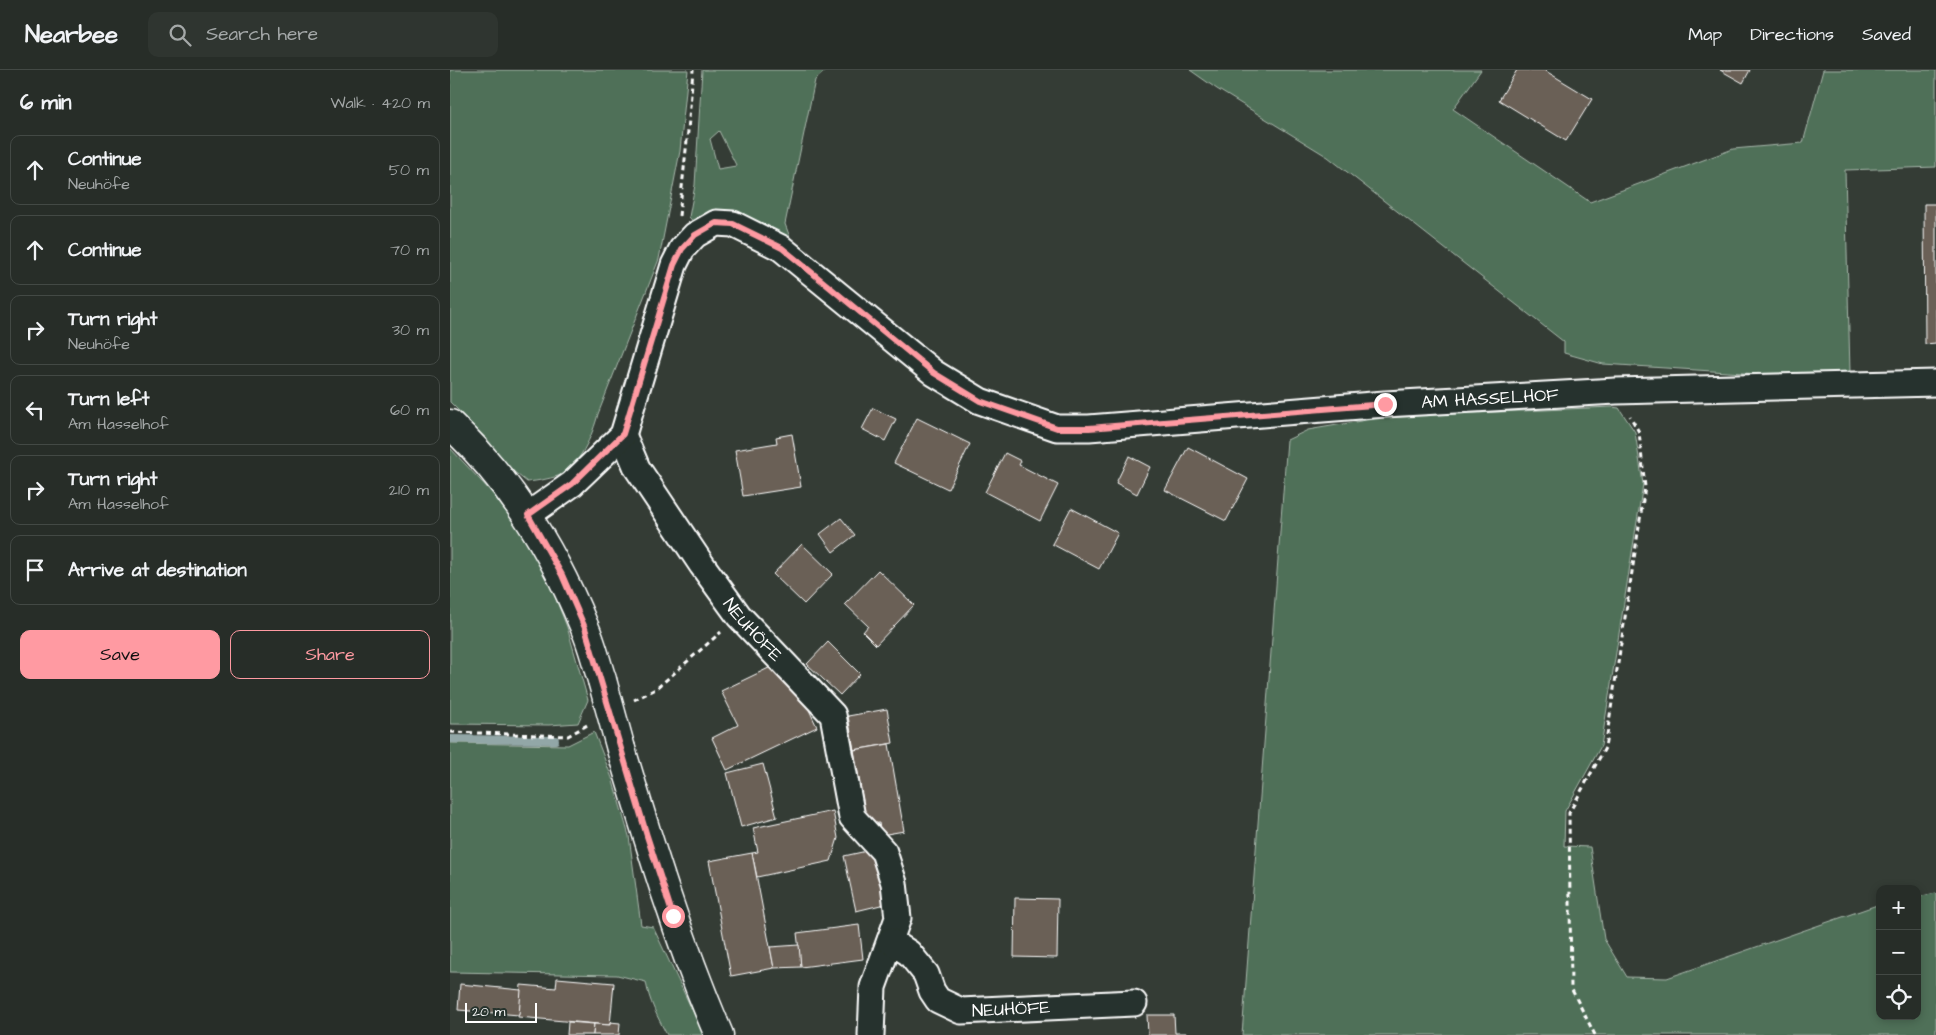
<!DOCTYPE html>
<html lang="en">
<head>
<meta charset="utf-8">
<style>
  body { margin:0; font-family:"Architects Daughter",sans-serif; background:#2f3530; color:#f1f3f6 }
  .controls { position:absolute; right:15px; bottom:15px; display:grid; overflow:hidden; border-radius:10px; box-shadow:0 2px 8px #0003 }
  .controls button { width:45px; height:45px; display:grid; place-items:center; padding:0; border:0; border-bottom:1px solid #434945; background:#272d28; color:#f1f3f6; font:25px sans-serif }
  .scale { position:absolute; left:15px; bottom:12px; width:72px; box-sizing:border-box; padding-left:5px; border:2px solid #fff; border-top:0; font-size:14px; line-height:18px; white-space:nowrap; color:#fff; -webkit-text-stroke:4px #26332d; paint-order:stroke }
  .stop { position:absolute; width:15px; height:15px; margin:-11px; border:4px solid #ff9aa2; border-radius:50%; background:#fff }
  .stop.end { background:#ff9aa2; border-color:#fff; box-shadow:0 1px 5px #0008 }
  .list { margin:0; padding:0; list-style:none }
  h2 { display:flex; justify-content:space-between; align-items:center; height:65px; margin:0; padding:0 20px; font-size:21px }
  h2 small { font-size:16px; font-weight:400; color:#a4a8a8 }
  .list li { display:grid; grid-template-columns:32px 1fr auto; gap:15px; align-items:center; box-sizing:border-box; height:70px; margin:0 10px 10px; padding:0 10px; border:1px solid #434945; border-radius:10px }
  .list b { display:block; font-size:19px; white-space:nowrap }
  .list p { margin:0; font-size:16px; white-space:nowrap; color:#a4a8a8 }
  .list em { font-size:16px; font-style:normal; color:#a4a8a8 }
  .actions { display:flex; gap:10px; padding:15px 20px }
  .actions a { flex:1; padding:11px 0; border:1px solid #ff9aa2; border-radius:10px; text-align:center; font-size:18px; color:#ff9aa2 }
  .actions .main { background:#ff9aa2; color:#111 }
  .icon { flex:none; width:28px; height:28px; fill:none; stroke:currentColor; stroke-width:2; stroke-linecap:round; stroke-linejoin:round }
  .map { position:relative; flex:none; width:1486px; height:965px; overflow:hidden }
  header { display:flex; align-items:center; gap:30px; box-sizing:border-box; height:70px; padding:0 25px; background:#272d28; border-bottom:1px solid #434945 }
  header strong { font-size:24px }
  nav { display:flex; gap:28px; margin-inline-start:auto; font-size:18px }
  .search { width:350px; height:45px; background:#2f3530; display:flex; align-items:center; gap:12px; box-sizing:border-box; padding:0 18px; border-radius:10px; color:#a4a8a8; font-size:19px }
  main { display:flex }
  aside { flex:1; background:#272d28 }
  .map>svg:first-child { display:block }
</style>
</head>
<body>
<header>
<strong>Nearbee</strong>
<div class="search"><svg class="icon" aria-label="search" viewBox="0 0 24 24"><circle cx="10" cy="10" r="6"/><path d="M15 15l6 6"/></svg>Search here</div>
<nav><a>Map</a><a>Directions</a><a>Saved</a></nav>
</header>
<main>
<aside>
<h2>6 min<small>Walk · 420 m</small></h2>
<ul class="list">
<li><svg class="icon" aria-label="ahead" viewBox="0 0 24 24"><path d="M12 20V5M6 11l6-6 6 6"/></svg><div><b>Continue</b><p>Neuhöfe</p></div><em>50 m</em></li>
<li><svg class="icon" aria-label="ahead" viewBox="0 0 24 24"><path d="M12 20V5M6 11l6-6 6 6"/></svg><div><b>Continue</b></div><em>70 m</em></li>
<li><svg class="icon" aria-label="right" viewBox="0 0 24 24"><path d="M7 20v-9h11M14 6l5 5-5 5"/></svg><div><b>Turn right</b><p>Neuhöfe</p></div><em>30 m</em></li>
<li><svg class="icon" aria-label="left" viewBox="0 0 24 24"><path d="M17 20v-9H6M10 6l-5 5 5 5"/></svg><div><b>Turn left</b><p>Am Hasselhof</p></div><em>60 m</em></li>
<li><svg class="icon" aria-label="right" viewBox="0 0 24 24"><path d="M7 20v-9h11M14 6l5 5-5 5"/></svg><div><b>Turn right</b><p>Am Hasselhof</p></div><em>210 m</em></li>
<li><svg class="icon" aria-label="arrive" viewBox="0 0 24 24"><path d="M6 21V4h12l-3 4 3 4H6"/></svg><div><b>Arrive at destination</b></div></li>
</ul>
<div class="actions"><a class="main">Save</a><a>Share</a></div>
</aside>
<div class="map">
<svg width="1486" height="965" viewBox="0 0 1486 965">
  <rect width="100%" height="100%" fill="#343c35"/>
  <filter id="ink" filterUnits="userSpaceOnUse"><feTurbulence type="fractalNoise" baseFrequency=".02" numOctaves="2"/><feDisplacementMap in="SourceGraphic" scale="10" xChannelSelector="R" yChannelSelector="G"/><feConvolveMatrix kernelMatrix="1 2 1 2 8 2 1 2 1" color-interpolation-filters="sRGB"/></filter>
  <g filter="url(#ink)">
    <g fill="#507059" stroke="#a8b8ac" fill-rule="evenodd">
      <path d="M 0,0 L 238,0 L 230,81 L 209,189 L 148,344 C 143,364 129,398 108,406 C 98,409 88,411 77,412 L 63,401 L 37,369 L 0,332 Z"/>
      <path d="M 252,0 L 376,0 L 365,10 L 335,154 L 341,170 L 247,156 L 239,147 L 245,115 ZM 269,61 L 286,95 L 286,96 L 268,99 L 260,69 Z"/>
      <path d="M 740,0 L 1031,0 L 1003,39 L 1140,132 L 1283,79 L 1353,73 L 1373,0 L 1486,0 L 1486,97 L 1395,100 L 1400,303 L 1309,304 L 1153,294 L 1114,283 L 1114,272 L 878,87 L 767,19 Z"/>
      <path d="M 1162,337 L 1169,338 L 1185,362 L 1193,414 L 1151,676 L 1115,741 L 1114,776 L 1140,777 L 1154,869 L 1177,907 L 1217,908 L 1430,834 L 1430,946 L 1467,946 L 1467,827 L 1486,823 L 1486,965 L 792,965 L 837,370 L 858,360 L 934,347 Z"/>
      <path d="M 0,378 L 61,443 L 94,499 L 117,557 L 138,630 L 128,653 L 99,655 L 0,654 Z"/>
      <path d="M 144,662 L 162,708 L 179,766 L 191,855 L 203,857 L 254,965 L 217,965 C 208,948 199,931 196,912 L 167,905 L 0,902 L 0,673 L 118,675 Z"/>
    </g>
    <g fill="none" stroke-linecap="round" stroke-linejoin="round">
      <path stroke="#92a7a7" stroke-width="8" d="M 0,669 L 105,670"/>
    </g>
    <g fill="#6b6056" stroke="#fff">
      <path d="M 1067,0 L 1094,0 L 1142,29 L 1116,71 L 1049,30 Z"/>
      <path d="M 1270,0 L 1300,0 L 1293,13 Z"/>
      <path d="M 1474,134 L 1486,134 L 1486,273 L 1475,274 Z"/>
      <path d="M 423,338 L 446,349 L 435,371 L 412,359 Z"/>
      <path d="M 467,348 L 520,374 L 498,419 L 444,393 Z"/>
      <path d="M 342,364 L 351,417 L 293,426 L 285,380 L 327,373 L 326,367 Z"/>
      <path d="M 738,377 L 798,409 L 776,451 L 715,420 Z"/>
      <path d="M 555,383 L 571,391 L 569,395 L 608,415 L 590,451 L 535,422 Z"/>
      <path d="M 679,386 L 700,397 L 687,424 L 666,413 Z"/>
      <path d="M 621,438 L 668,463 L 649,499 L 602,474 Z"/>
      <path d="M 391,448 L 405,465 L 383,482 L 370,464 Z"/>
      <path d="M 352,474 L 383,504 L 354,534 L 323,504 Z"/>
      <path d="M 428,500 L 464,535 L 426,575 L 413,562 L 418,556 L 395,534 Z"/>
      <path d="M 378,572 L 410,604 L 390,625 L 357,594 Z"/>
      <path d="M 325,595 L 332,611 L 343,605 L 367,657 L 277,700 L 262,668 L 288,655 L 271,621 Z"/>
      <path d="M 437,639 L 443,673 L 404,680 L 398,646 Z"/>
      <path d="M 439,674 L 454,761 L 431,765 L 429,753 L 417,755 L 404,680 Z"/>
      <path d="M 313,694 L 327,747 L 291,757 L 277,703 Z"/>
      <path d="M 383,741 L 388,768 L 381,791 L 307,807 L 302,783 L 308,782 L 303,758 Z"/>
      <path d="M 426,779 L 439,833 L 406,841 L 394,786 Z"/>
      <path d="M 302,783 L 324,898 L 281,906 L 259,791 Z"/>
      <path d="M 565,828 L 608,829 L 607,888 L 564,887 Z"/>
      <path d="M 409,855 L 413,889 L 351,897 L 347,863 Z"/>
      <path d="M 349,875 L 351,897 L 324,898 L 320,877 Z"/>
      <path d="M 107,908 L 164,913 L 160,955 L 68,947 L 71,915 L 106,918 Z"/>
      <path d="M 10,914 L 71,920 L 69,945 L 8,940 Z"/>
      <path d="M 697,945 L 724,945 L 725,963 L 736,963 L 736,965 L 698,965 Z"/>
      <path d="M 118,952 L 144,954 L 143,965 L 117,965 Z"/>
      <path d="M 160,952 L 170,953 L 169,965 L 143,965 L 144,954 L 160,955 Z"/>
    </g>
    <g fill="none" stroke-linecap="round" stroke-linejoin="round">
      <g stroke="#fff" stroke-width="29">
        <g id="street">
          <path id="s1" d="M 173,365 L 187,398 L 252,495 L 289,546 L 383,645 L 402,747 L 434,782 L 444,813 L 448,848 L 423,917 L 421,965"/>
          <path id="s2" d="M 78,445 L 122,414 L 173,365 L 224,195 L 232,179 L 245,165 L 266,153 L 283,154 L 331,178 L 484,303 L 530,331 L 607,358 L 639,358 L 935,334 L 1166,321 L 1486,313"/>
          <path id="s3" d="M 440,871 L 459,883 L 476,904 L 482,921 L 488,930 L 511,941 L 684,933"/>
        </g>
      </g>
      <g stroke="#fff" stroke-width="31">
        <g id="secondary">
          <path d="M 0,354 C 60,410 103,480 134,556 C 142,573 146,592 152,610"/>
          <path d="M 171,679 C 200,776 229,872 269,965"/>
        </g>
      </g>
      <g stroke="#fff" stroke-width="3" stroke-dasharray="5 4" stroke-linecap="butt">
        <path d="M 229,146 L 238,61 L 243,0"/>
        <path d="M 184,630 L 206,619 L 271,562"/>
        <path d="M 0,662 L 118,666 L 139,654"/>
        <path d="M 1145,965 L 1121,918 L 1119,743 L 1155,678 L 1195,417 L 1189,362 L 1180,346"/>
      </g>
      <use href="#street" stroke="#26332d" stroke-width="25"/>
      <use href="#secondary" stroke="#26332d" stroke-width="28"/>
      <g stroke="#fff" stroke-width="31" stroke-linecap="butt">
        <path id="secondary-bridge" d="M 152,610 L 171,679"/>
      </g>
      <use href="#secondary-bridge" stroke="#26332d" stroke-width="28"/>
    </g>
  </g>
  <g fill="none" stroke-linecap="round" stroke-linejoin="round" filter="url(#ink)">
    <path stroke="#ff9aa2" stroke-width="6" d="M 223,846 L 197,766 L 135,558 L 112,505 L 78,445 L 122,414 L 173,364 L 224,195 L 232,179 L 245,165 L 266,153 L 283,154 L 332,178 L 484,303 L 530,331 L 607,358 L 639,358 L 935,334"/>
  </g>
  <g text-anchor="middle" stroke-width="5" stroke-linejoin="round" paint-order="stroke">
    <g font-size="18" fill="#fff" stroke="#26332d">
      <text dy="6" stroke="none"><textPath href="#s2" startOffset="1201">AM HASSELHOF</textPath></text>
      <text dy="6" stroke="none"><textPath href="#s1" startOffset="235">NEUHÖFE</textPath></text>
      <text dy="6" stroke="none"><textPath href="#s3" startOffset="154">NEUHÖFE</textPath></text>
    </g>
  </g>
</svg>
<div class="controls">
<button>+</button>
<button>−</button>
<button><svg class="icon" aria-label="locate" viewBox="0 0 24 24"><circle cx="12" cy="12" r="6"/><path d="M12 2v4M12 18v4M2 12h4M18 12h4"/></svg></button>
</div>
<div class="scale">20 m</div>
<div class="stop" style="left:223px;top:846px"></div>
<div class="stop end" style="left:935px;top:334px"></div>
</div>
</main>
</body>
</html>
